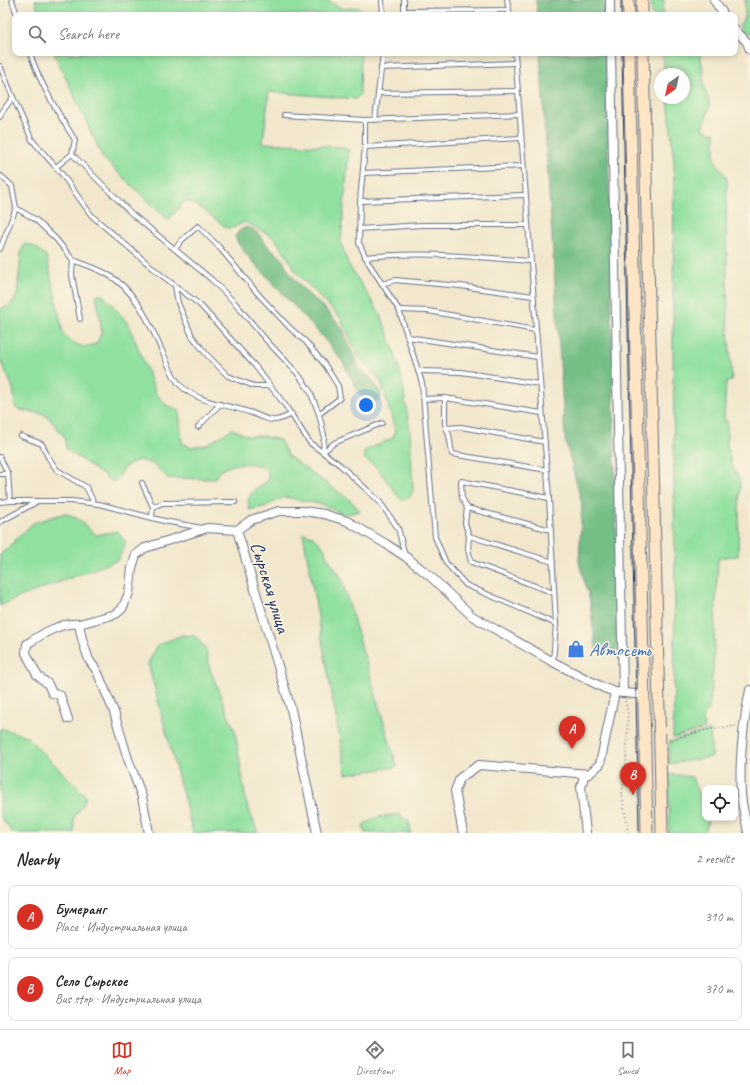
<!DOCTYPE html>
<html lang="en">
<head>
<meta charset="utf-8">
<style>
  body { margin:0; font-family:Caveat,sans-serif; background:#f2f2f2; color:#222 }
  .controls { position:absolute; right:12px; bottom:12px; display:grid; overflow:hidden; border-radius:8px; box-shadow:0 2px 6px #0003 }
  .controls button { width:36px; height:36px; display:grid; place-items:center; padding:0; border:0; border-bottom:1px solid #e0e0e0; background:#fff; color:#222; font:20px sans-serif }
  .compass { position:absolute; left:654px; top:68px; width:36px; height:36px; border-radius:50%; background:#fff; box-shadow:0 2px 6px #0003; rotate:214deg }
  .you { position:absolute; left:366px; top:405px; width:14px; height:14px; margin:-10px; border:3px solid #fff; border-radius:50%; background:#1a73e8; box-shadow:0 0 0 6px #1a73e833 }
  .badge { display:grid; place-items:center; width:26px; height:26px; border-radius:50%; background:#d93025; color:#fff; font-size:13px; font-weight:700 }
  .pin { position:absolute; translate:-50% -33px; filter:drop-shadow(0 1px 2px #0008) }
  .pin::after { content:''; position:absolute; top:21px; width:14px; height:12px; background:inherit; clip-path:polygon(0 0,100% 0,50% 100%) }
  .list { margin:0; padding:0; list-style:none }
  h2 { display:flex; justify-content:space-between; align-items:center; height:52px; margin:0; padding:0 16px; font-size:17px }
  h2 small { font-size:13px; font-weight:400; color:#767676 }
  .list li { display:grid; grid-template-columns:26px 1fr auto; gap:12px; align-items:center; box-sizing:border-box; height:64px; margin:0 8px 8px; padding:0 8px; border:1px solid #e0e0e0; border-radius:8px }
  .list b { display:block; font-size:15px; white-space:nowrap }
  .list p { margin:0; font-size:13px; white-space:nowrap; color:#767676 }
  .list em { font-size:13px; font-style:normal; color:#767676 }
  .icon { flex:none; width:22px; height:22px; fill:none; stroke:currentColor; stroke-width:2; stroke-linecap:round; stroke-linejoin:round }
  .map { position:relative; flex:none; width:750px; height:833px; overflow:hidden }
  .search { position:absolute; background:#fff; box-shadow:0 2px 6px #0003; left:12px; right:12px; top:12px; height:44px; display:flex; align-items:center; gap:10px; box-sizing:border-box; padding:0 14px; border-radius:8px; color:#767676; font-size:15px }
  .sheet { height:196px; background:#fff }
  nav { display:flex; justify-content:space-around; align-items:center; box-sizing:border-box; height:56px; border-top:1px solid #e0e0e0; background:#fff; font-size:11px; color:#767676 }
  nav a { display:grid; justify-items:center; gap:2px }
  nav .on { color:#d93025 }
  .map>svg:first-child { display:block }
</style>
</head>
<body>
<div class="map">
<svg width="750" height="833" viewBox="0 0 750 833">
  <rect width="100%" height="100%" fill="#fcf5e5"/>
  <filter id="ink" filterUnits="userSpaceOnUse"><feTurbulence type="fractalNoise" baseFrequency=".025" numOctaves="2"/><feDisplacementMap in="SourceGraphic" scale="8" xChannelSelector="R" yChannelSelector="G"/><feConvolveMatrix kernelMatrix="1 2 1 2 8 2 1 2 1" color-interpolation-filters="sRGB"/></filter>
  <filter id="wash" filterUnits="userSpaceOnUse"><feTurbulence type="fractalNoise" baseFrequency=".012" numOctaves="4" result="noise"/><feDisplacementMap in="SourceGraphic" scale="16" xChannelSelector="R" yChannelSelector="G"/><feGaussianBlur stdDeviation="0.9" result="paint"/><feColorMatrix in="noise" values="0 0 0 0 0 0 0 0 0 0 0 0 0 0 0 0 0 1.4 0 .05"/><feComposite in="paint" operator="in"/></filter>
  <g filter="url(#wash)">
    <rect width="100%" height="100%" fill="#f2e7cc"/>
    <g fill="#90e09f" stroke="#56887e">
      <path d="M 35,0 L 326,0 L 343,9 L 358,7 L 362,10 L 362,15 L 39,15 Z"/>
      <path d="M 651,0 L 664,0 L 663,15 L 652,15 Z"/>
      <path d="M 745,0 L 750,0 L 750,34 L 747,34 L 741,31 L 740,25 L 745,15 Z"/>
      <path d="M 54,53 L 361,53 L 360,94 L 356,99 L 269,92 L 263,143 L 342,147 L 349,150 L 341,242 L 348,264 L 381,315 L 392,345 L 401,374 L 410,431 L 413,491 L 409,498 L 401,500 L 378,469 L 364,458 L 364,451 L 393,438 L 395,430 L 381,381 L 359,357 L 341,319 L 297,273 L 285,253 L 273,237 L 245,222 L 233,228 L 227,228 L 195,204 L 185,201 L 168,220 L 103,158 Z"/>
      <path d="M 657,53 L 700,53 L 703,69 L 704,86 L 710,105 L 703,129 L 715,133 L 715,160 L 727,179 L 726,221 L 728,324 L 732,381 L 726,382 L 724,420 L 727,421 L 727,446 L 732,466 L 740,480 L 738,556 L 723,557 L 718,559 L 713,671 L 709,710 L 703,716 L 704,729 L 673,738 L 675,616 L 673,330 L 674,163 L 668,98 L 684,98 L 684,74 L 665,74 L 663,57 Z"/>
      <path d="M 24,244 C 35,245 40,250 47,258 L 63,333 L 72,342 L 84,347 L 96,344 L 102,332 L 96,295 L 101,294 L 111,303 L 129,325 L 156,393 L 166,405 L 179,410 L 182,443 L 191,447 L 206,445 L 232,429 L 248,436 L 262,436 L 280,440 L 288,456 L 350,500 L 360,511 L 352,513 L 343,514 L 323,505 L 285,497 L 264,507 L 249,510 L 248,499 L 254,490 L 268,481 L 268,470 C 255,461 233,462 220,471 C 218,473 216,476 214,479 L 167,478 L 153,464 L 139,460 L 126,466 L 118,478 L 113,482 L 66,449 L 65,438 L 51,420 L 44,414 L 20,410 L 15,407 L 13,388 L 0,359 L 0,309 L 9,306 L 17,296 L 21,254 Z"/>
      <path d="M 65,513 L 78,519 L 96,535 L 118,531 L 126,543 L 118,560 L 17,598 L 0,606 L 0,555 L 33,523 Z"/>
      <path d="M 303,533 L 313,536 L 319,542 L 324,548 L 327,557 L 341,577 L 397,767 L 346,774 Z"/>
      <path d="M 182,635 L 195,636 L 206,649 L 210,670 L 235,731 L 246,802 L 258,833 L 193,833 L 148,663 L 158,645 Z"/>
      <path d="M 0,728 L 26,736 L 86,796 L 83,805 L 74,817 L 74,833 L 13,833 L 0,816 Z"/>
      <path d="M 710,730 L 712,757 L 669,764 L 669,742 Z"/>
      <path d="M 669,774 L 692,777 L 700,799 L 705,803 L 705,818 L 707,818 L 708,822 L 704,833 L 669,833 Z"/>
      <path d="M 398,814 L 409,821 L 411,833 L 365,833 L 363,825 L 378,817 Z"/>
    </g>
    <g fill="#74be86" stroke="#487672">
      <path d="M 536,0 L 604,0 L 605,15 L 537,15 Z"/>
      <path d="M 540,53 L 606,53 L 617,565 L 618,642 L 616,651 L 596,650 L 590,601 L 579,562 L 582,504 L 565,439 Z"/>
      <path d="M 246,227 L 253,229 L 260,235 L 269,248 L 281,257 L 291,275 L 307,293 L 324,308 L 343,329 L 358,367 L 369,376 L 381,393 L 381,398 L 376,401 L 367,399 L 360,395 L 343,362 L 320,334 L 246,254 L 238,243 L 235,237 L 239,231 Z"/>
    </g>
  </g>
  <g filter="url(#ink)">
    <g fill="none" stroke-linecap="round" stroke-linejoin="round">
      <g stroke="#666f84" stroke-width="6">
        <g id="lane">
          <path d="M 12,0 L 17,15"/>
          <path d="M 382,0 L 383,15"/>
          <path d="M 507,0 L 510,15"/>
          <path d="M 404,11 L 509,10"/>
          <path d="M 404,15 L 404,0"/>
          <path d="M 30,53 C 40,84 58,113 75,140 L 72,154 L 56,167"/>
          <path d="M 515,53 L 549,498 L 556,624 L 553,662"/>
          <path d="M 0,66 L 13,97"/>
          <path d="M 381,68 L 515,63"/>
          <path d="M 378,93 L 517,91"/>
          <path d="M 284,115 L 365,120 L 519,114"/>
          <path d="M 0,117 L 2,112 L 13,97 L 32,140 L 61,173 L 92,216 L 160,274 L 200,305 L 255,366 L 285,405 L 310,443 L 340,465 L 379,501 L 398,528 L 405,556"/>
          <path d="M 365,120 L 365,147 L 360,201 L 359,243 L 368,262 L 399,310 L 422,383 L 435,537 L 446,563 L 466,585 L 556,624"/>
          <path d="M 375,120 L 383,53"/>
          <path d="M 365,147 L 520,138"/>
          <path d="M 72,154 L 132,214 L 211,279 L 235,303 L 266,340 L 298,374 L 310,391 L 319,414 L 324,435 L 323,452"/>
          <path d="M 363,173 L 523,166"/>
          <path d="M 1,176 L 12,186 L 16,208"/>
          <path d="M 360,201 L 525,195"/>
          <path d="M 359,229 L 422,225 L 527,225"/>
          <path d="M 0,249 L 16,208 L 36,220 L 56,239 L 73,260 L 72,275 L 80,319"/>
          <path d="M 175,249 L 182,240 L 198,226 L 219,247 L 259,295 L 290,328 L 306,342 L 325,365 L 338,386 L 340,398 L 319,414"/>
          <path d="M 365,257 C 421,251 475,257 530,261"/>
          <path d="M 73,260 C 84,264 96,268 107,274 C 136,290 149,322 162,351 C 168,363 172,377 181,386 C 197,402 228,405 249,412 C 256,414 264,419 272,420 C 278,421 286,417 292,414"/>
          <path d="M 382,284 L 395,280 L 460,286 L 533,296"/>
          <path d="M 175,286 L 178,303 L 192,336 L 207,355 L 228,376 L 254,386 L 270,386"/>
          <path d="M 399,310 L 428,311 L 535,330"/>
          <path d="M 408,337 L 538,357"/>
          <path d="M 418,371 L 461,372 L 540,384"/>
          <path d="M 445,398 L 445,424 L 449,435 L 452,454 L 547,470"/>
          <path d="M 424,399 L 445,398 L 542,413"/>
          <path d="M 198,427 L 220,404"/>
          <path d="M 446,428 L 461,427 L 545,442"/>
          <path d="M 21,436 L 42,444 L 48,457 L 57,470 L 86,487 L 94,503"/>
          <path d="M 323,452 L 334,443 L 382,423"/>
          <path d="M 0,457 L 8,474 L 10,501"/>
          <path d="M 0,474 L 8,474"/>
          <path d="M 142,483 L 153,507 L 152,517"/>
          <path d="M 549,498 L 461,481 L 462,498 L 467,508 L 465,523 L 469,536 L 468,549 L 471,562 L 554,593"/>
          <path d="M 0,502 L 10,501 L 71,501 L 99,504 L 164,521 L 202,528"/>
          <path d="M 153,507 L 162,503 L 235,502"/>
          <path d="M 467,508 L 551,530"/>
          <path d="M 0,522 L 38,501"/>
          <path d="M 469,536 L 553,562"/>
        </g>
      </g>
      <g stroke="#666f84" stroke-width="10">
        <g id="street">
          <path d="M 610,0 L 610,15"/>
          <path d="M 714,0 L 724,15"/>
          <path d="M 735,30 L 747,42 L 750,50"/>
          <path d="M 611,53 L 623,693"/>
          <path d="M 237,530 L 251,520 L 279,511 L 303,511 L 324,514 L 347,521 L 386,544 L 406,557 L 430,576 L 472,616 L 553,662 L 604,688 L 615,692 L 644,695"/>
          <path d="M 68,719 L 60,695 L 52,693 L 48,684 L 37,675 L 26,653 L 27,644 C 42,634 61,622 79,624"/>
          <path d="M 585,773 L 581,787 L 586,833"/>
          <path d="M 149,833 L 142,797 L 127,756 L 114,712 L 97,671 L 89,660 L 82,639 L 79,624 L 116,614 L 122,609 L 129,593 L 132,568 L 136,555 L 145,548 L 207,528 L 237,530 L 291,709 L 317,833"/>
          <path d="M 463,833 L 455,791 L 460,778 L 479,765 L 589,774 L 600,764 L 615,692"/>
          <path d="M 748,833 C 746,820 742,807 741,794 C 739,759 743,724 750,690"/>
        </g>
      </g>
      <g stroke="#666f84" stroke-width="13">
        <g id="secondary">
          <path d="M 628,0 L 629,15"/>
          <path d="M 642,0 L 642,15"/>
          <path d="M 629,53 L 647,833"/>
          <path d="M 643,53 L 662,833"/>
        </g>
      </g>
      <g stroke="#666f84" stroke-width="1.5" stroke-dasharray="1 3" stroke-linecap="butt">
        <path d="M 625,701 L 628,712 L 626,766 L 622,794 L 628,833"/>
        <path d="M 669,740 L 705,730 L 736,726"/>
      </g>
      <use href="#lane" stroke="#fff" stroke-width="4"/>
      <use href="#street" stroke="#fff" stroke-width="8"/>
      <use href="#secondary" stroke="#fde5c5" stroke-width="11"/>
      <g stroke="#1b2f5e" stroke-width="1">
        <path d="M 621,0 L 621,15"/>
        <path d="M 622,53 L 639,833"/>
      </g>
    </g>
  </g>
  <defs>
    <g id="shop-bare" transform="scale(1.38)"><path d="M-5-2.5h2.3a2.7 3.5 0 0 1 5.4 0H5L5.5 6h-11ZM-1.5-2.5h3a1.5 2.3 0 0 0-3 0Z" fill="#3f7fe0" stroke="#fcf5e5" stroke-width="2.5" paint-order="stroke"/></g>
  </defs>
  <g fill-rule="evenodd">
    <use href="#shop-bare" x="576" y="649"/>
  </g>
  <g text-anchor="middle" stroke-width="3" stroke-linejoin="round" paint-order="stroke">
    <g font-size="19" fill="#1b2f5e" stroke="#fcf5e5">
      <text transform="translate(271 587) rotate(73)" y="7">Сырская улица</text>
    </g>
    <g font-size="19" fill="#366cbe" stroke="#fcf5e5" text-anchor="start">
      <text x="589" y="656">Автосеть</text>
    </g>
  </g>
</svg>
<div class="controls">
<button><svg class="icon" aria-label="locate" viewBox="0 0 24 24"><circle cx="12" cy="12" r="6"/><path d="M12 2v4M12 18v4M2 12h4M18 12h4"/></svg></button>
</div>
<svg class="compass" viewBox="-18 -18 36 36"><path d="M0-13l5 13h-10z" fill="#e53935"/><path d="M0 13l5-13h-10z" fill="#767676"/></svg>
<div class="you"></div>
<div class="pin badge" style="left:572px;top:749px">A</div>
<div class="pin badge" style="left:633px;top:795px">B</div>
<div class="search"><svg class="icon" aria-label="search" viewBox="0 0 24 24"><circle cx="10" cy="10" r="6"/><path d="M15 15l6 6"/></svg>Search here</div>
</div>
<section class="sheet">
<h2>Nearby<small>2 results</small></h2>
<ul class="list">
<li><span class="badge">A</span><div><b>Бумеранг</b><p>Place · Индустриальная улица</p></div><em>310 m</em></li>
<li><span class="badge">B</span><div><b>Село Сырское</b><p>Bus stop · Индустриальная улица</p></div><em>370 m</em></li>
</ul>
</section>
<nav>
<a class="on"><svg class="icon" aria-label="map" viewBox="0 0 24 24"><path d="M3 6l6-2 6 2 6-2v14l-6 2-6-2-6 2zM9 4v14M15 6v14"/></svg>Map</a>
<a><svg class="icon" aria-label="directions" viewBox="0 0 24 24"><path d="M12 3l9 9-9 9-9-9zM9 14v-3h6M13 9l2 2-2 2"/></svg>Directions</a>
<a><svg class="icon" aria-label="saved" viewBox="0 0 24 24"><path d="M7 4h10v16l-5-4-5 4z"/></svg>Saved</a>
</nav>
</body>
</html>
